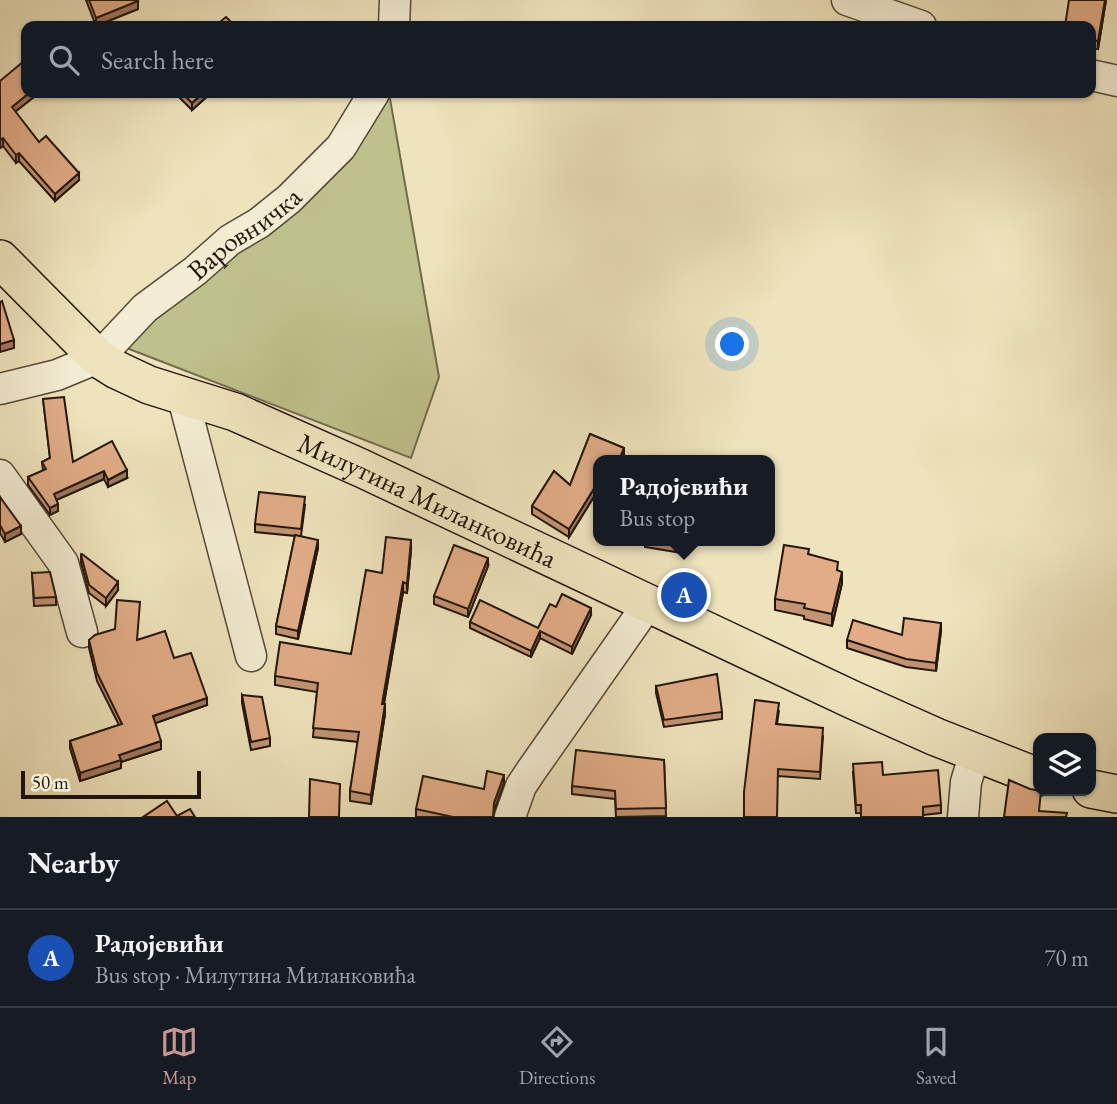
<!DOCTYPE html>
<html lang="en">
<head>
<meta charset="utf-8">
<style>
  body { margin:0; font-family:"EB Garamond",serif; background:#242831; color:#f1f3f6 }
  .controls { position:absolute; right:21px; bottom:21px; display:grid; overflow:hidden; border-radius:14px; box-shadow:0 2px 5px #0004 }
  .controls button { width:63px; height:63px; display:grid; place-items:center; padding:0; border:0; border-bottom:2px solid #363941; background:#171b24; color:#f1f3f6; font:35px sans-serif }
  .scale { position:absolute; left:21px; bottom:18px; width:180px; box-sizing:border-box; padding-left:7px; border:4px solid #24160c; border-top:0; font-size:19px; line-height:24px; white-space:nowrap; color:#24160c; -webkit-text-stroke:5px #f4edd3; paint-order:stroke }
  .you { position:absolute; left:733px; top:345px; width:24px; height:24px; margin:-18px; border:5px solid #fff; border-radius:50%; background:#1a73e8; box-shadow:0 0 0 10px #1a73e833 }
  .badge { display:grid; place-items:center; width:46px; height:46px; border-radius:50%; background:#c59692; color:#fff; font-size:23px; font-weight:700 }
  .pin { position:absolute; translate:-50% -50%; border:4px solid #fff; box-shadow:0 2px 7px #0006 }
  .popup { position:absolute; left:593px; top:455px; width:182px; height:91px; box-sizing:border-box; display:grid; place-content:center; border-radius:14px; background:#171b24; filter:drop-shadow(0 2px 5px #0005); font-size:23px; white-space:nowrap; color:#9ea1a6 }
  .popup b { font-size:26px; color:#f1f3f6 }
  .popup::after { content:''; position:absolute; left:50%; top:100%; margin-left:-14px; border:14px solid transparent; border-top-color:#171b24 }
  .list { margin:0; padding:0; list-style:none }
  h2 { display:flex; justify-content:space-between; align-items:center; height:91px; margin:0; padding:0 28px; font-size:30px }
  h2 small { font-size:23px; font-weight:400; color:#9ea1a6 }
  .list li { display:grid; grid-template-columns:46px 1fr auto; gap:21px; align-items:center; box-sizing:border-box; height:98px; padding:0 28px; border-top:2px solid #363941 }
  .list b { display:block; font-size:26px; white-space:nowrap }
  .list p { margin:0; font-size:23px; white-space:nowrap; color:#9ea1a6 }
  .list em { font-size:23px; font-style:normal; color:#9ea1a6 }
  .icon { flex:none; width:38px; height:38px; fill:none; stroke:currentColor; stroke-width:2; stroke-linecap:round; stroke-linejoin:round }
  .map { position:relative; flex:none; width:1117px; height:817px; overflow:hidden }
  .search { position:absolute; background:#171b24; box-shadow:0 2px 5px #0004; left:21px; right:21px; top:21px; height:77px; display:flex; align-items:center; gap:18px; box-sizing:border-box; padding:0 24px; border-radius:14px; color:#9ea1a6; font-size:26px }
  .sheet { height:189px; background:#171b24 }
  nav { display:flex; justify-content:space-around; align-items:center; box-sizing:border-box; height:98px; border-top:2px solid #363941; background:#171b24; font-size:19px; color:#9ea1a6 }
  nav a { display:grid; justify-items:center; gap:4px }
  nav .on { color:#c59692 }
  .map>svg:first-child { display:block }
</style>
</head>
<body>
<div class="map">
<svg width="1117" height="817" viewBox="0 0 1117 817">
  <rect width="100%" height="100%" fill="#eee3bc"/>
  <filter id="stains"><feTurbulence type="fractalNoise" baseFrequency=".00286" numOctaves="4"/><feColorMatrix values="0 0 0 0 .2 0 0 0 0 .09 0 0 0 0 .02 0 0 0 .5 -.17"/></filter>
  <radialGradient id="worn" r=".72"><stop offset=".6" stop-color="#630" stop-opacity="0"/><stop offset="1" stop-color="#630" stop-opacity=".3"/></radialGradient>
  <path fill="#bfc18c" stroke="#726c4c" stroke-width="2" d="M 375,93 L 389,93 L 439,377 L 411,458 L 124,347 Z"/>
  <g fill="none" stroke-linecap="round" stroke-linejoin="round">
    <g stroke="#564938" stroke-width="33">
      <g id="minor">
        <path d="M 847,0 L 921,26"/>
        <path d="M 394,26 L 395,0"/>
        <path d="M 1091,75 L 1117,81"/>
        <path id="s1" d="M 0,389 L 57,375 L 98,358 L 145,308 L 195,271 L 230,240 L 259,223 L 289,199 L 341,147 L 374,93"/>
        <path d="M 182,394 L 251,656"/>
        <path d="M 0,475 L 63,563 L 82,632"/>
        <path d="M 510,817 L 521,786 L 531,771 L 648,604"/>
        <path d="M 963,817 L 966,782 L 975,753"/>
      </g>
    </g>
    <g stroke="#24160c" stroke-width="40">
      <g id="major">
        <path id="s2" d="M 0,259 L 98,358 L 117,370 L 149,385 L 235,412 L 361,468 L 853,700 L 936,737 L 1038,777"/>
        <path d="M 1091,789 L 1117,794"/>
      </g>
    </g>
    <use href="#minor" stroke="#f4edd3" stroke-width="30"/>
    <use href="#major" stroke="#eee3bc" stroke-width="37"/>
  </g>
  <g fill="#c29474" stroke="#24160c" stroke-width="2">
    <path d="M 86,0 L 137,0 L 138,9 L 96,26 Z"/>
    <path d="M 1106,0 L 1098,49 L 1091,48 L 1091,26 Z"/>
    <path d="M 0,81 L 26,93 L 39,93 L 15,112 L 39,142 L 79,180 L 55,201 L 19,161 L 16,163 L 3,146 L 0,148 Z"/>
    <path d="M 175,93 L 211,93 L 192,110 Z"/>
    <path d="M 43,399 L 73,462 L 127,478 L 108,487 L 104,479 L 56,500 L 58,511 L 50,515 L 28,485 L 28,477 L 43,471 L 42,462 L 50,458 Z"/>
    <path d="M 590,434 L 624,448 L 624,456 L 622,460 L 598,460 L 598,496 L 595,495 L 569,537 L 532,514 L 532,506 L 554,471 L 570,485 Z"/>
    <path d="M 0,497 L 21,534 L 5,542 L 0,533 Z"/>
    <path d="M 305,505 L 301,536 L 318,548 L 298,639 L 276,634 L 276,626 L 295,536 L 255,532 L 255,524 Z"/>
    <path d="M 645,541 L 690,541 L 688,554 L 645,547 Z"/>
    <path d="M 411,550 L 407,593 L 403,592 L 384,704 L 385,714 L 371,804 L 350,801 L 350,791 L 358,742 L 313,737 L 317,692 L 275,685 L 275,676 L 351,654 L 382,573 Z"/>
    <path d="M 809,554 L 838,571 L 842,583 L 832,626 L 804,619 L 804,616 L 775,610 L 775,599 Z"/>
    <path d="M 81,555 L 118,590 L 106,606 L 89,593 L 81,563 Z"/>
    <path d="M 488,566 L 468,617 L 434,604 L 434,596 Z"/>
    <path d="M 32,573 L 56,597 L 56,605 L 34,606 Z"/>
    <path d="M 556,607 L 591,615 L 572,654 L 540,638 L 531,657 L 470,628 L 470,622 L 538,628 Z"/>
    <path d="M 941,631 L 936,671 L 906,667 L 847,648 L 847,640 Z"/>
    <path d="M 89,640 L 138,640 L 174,658 L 207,705 L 155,723 L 161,749 L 121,762 L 121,768 L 80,781 L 70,748 L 70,741 L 119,725 L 97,681 L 89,648 Z"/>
    <path d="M 656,686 L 722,712 L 722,719 L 664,727 L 656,693 Z"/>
    <path d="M 242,695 L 270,738 L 270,746 L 251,750 L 242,703 Z"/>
    <path d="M 779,710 L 777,724 L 823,736 L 820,779 L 778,776 L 744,817 Z"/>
    <path d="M 664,760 L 666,816 L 616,817 L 615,799 L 572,794 L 572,786 Z"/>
    <path d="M 853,772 L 883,775 L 941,805 L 941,813 L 923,815 L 856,813 Z"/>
    <path d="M 504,783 L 494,811 L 493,817 L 416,817 L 416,809 Z"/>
  </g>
  <g fill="#9e785e" stroke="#24160c" stroke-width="2">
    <path d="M 1105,0 L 1106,0 L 1098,49 L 1098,41 Z"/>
    <path d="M 138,1 L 138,9 L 96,26 L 96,18 Z"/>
    <path d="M 29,93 L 39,93 L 12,114 L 12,107 Z"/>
    <path d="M 203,93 L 211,93 L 192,110 L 192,103 Z"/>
    <path d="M 3,138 L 3,146 L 0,148 L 0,140 Z"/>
    <path d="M 19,153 L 19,161 L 16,163 L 16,155 Z"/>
    <path d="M 79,173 L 79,180 L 55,201 L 55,194 Z"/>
    <path d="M 14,340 L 14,348 L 0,352 L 0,344 Z"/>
    <path d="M 624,448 L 624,456 L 622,460 L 619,460 Z"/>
    <path d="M 127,470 L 127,478 L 108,487 L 108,480 Z"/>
    <path d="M 104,471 L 104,479 L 54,501 L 54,494 Z"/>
    <path d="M 595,487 L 595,495 L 569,537 L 569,529 Z"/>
    <path d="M 58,504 L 58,511 L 50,515 L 50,508 Z"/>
    <path d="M 21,526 L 21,534 L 5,542 L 5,534 Z"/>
    <path d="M 318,540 L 318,548 L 298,639 L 298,631 Z"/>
    <path d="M 411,540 L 411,550 L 407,593 L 407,584 Z"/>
    <path d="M 488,558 L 488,566 L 468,617 L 468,609 Z"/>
    <path d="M 842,572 L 842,583 L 832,626 L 832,614 Z"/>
    <path d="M 118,582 L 118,590 L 106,606 L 106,598 Z"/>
    <path d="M 403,582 L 403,592 L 382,714 L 382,704 Z"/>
    <path d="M 591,608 L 591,615 L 572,654 L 572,647 Z"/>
    <path d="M 941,623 L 941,631 L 936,671 L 936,663 Z"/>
    <path d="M 540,631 L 540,638 L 531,657 L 531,651 Z"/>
    <path d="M 207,698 L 207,705 L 153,724 L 153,716 Z"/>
    <path d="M 385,704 L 385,714 L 371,804 L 371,795 Z"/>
    <path d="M 161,741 L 161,749 L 121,762 L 121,768 L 80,781 L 80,773 L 119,755 Z"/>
    <path d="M 504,775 L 504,783 L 494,811 L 494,803 Z"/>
  </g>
  <g fill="#e1ac87" stroke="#24160c" stroke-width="2">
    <path d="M 89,0 L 137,0 L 138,1 L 96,18 Z"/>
    <path d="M 1069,0 L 1105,0 L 1098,41 L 1091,40 L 1091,26 L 1065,26 Z"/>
    <path d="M 226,17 L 235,26 L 215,26 Z"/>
    <path d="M 24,61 L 26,64 L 26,93 L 29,93 L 12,107 L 39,142 L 46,136 L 79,173 L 55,194 L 19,153 L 16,155 L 3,138 L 0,140 L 0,81 Z"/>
    <path d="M 182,93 L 203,93 L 192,103 Z"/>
    <path d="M 2,301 L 14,340 L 0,344 L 0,302 Z"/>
    <path d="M 64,397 L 73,462 L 112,441 L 127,470 L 108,480 L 104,471 L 54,494 L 58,504 L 50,508 L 28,477 L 46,469 L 42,462 L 50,458 L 43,399 Z"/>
    <path d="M 590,434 L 624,448 L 619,460 L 598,460 L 598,488 L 595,487 L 569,529 L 532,506 L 554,471 L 570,485 Z"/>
    <path d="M 259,492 L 305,497 L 301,529 L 255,524 Z"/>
    <path d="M 0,497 L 21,526 L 5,534 L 0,525 Z"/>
    <path d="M 295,535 L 318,540 L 298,631 L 276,626 Z"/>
    <path d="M 386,537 L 411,540 L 407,584 L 403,582 L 382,704 L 385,704 L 371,795 L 350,791 L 359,732 L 313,728 L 318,683 L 275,676 L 280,642 L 351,654 L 366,570 L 382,573 Z"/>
    <path d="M 654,541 L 689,541 L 688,546 Z"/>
    <path d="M 454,545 L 488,558 L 468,609 L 434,596 Z"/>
    <path d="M 784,545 L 809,549 L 808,554 L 838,562 L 837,570 L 842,572 L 832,614 L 804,608 L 805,604 L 775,599 Z"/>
    <path d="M 82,554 L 118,582 L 106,598 L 89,585 L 81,555 Z"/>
    <path d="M 50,572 L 56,597 L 34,598 L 32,573 Z"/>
    <path d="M 562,594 L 591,608 L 572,647 L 540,631 L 531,651 L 470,622 L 480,600 L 538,628 L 550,604 L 556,607 Z"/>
    <path d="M 117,600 L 140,602 L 137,640 L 165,631 L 174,658 L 191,653 L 207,698 L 153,716 L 161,741 L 119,755 L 121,760 L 80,773 L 70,741 L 122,724 L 97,673 L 89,640 L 95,635 L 115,629 Z"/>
    <path d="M 904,618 L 941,623 L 936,663 L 906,659 L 847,640 L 853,620 L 902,635 Z"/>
    <path d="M 717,674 L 722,712 L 664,720 L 656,686 Z"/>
    <path d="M 242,695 L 262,697 L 270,738 L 251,742 Z"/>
    <path d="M 755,700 L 779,703 L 776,724 L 823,728 L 820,772 L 778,769 L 777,817 L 744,817 L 744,792 Z"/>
    <path d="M 576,750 L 664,760 L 666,808 L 616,809 L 615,791 L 572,786 Z"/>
    <path d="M 882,762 L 883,775 L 938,770 L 941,805 L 923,807 L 923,817 L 861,817 L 861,805 L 856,805 L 853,764 Z"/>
    <path d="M 487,771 L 504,775 L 494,803 L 493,817 L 453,817 L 416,809 L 423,776 L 484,789 Z"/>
    <path d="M 310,779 L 340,784 L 339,817 L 309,817 Z"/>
    <path d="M 1009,780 L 1030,789 L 1041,791 L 1039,811 L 1067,813 L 1066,817 L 1004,817 Z"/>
    <path d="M 167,801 L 177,816 L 190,809 L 195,817 L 143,817 Z"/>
  </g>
  <g text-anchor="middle" stroke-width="5" stroke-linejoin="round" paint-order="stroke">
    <g font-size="28" fill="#24160c" stroke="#f4edd3">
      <text dy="10" stroke="none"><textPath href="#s1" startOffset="296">Варовничка</textPath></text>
      <text dy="10" stroke="none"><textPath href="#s2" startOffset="499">Милутина Миланковића</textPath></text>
    </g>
  </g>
  <rect width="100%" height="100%" filter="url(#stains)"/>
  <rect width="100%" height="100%" fill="url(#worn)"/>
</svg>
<div class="controls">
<button><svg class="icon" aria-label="layers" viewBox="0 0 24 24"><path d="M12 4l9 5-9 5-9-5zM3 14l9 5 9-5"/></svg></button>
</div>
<div class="scale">50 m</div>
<div class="you"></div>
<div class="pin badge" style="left:684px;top:595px;background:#1a4fb4">A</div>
<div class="popup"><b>Радојевићи</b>Bus stop</div>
<div class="search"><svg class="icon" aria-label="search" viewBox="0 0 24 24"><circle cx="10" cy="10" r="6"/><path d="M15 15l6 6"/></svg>Search here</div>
</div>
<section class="sheet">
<h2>Nearby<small></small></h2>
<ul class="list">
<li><span class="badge" style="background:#1a4fb4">A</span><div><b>Радојевићи</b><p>Bus stop · Милутина Миланковића</p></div><em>70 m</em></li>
</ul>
</section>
<nav>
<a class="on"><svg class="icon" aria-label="map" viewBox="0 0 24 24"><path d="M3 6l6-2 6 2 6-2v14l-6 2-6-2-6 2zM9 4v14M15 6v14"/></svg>Map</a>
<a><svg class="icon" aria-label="directions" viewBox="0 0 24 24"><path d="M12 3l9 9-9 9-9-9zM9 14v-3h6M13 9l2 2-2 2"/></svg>Directions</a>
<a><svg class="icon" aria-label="saved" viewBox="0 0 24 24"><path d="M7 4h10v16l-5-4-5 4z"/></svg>Saved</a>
</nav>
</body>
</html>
